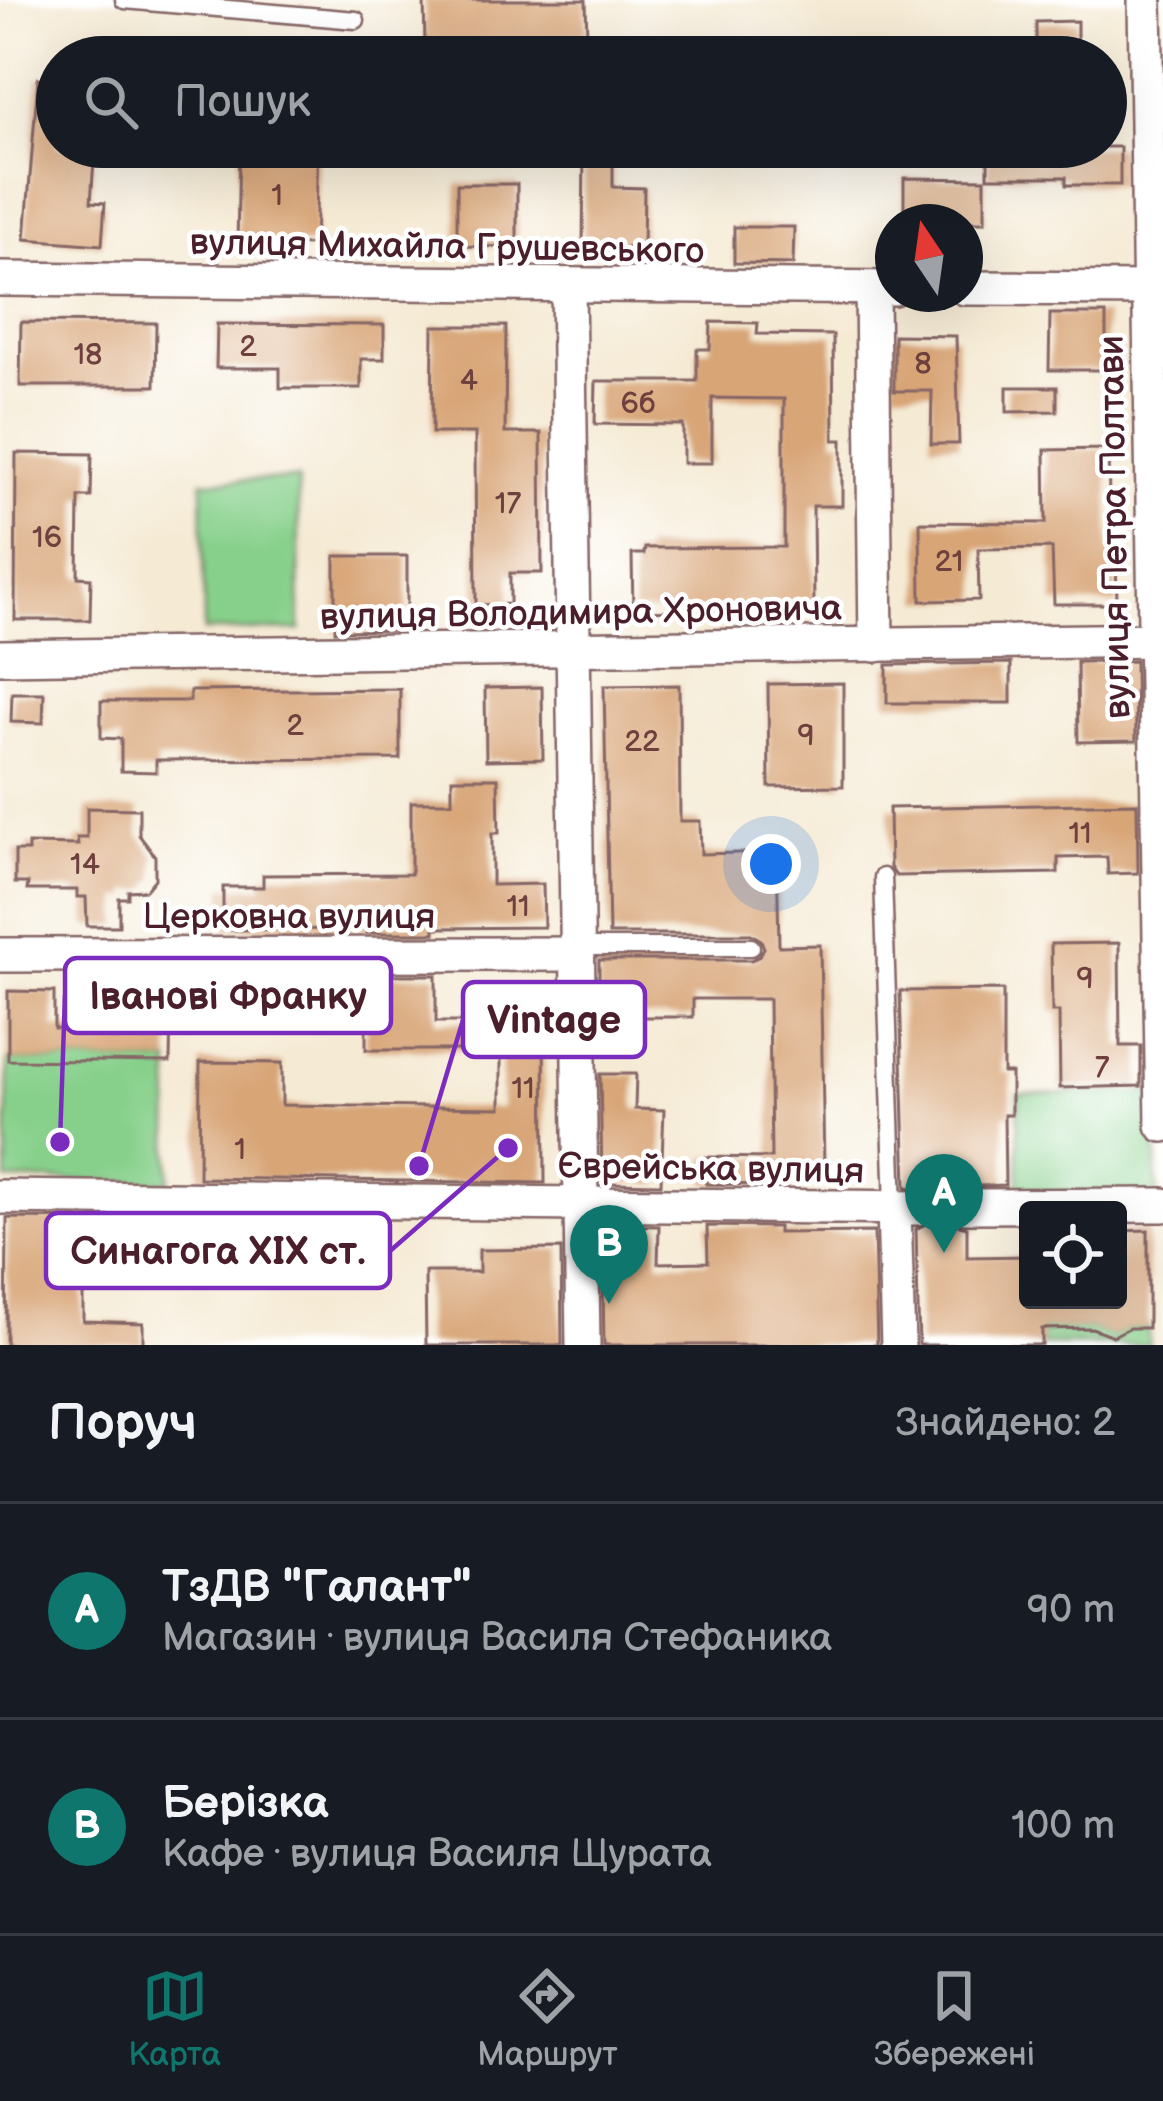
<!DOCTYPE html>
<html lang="uk">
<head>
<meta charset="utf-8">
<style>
  body { margin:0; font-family:"Balsamiq Sans",sans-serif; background:#20242c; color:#f1f3f6 }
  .controls { position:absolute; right:36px; bottom:36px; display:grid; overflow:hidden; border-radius:12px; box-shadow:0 12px 48px #0002 }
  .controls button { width:108px; height:108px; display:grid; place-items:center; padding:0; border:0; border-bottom:3px solid #363941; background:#171b24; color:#f1f3f6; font:60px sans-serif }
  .compass { position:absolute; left:875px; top:204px; width:108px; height:108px; border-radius:50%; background:#171b24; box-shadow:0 12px 48px #0002; rotate:347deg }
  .you { position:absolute; left:771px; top:864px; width:42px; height:42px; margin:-30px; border:9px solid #fff; border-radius:50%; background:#1a73e8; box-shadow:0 0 0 18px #1a73e833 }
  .badge { display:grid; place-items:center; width:78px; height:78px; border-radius:50%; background:#0f766e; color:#fff; font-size:39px; font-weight:700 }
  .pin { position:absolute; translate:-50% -99px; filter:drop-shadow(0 3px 6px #0008) }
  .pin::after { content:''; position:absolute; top:63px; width:42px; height:36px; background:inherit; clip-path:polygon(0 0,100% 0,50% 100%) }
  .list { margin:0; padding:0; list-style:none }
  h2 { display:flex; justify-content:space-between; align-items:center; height:156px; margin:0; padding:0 48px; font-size:51px }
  h2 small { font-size:39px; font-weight:400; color:#9ea1a6 }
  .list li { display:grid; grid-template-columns:78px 1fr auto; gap:36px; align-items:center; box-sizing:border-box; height:216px; padding:0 48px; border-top:3px solid #363941 }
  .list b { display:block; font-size:45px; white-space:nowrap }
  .list p { margin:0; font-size:39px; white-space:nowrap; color:#9ea1a6 }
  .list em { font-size:39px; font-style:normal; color:#9ea1a6 }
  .icon { flex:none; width:66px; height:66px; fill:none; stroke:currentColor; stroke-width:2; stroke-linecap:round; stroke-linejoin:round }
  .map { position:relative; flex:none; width:1163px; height:1345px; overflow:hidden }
  .search { position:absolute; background:#171b24; box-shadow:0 12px 48px #0002; left:36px; right:36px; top:36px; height:132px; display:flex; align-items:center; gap:30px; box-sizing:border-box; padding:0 42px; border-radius:66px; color:#9ea1a6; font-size:45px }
  .sheet { height:588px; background:#171b24 }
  nav { display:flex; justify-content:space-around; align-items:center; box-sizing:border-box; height:168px; border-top:3px solid #363941; background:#171b24; font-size:33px; color:#9ea1a6 }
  nav a { display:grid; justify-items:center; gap:6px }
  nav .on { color:#0f766e }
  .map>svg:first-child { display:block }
</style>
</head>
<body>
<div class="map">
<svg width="1163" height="1345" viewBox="0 0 1163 1345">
  <rect width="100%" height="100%" fill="#fff"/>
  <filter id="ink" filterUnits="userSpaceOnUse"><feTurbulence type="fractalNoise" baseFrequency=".00833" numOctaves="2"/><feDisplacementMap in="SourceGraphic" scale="24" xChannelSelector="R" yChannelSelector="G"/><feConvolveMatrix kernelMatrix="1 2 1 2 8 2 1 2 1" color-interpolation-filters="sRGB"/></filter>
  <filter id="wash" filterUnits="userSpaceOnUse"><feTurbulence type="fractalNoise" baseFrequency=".004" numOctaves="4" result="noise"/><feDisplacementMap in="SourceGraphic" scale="48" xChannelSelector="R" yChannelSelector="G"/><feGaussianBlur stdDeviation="2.7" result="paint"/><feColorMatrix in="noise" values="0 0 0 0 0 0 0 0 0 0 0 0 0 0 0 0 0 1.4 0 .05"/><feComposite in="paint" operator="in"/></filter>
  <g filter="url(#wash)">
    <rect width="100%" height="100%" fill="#f5ead4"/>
    <g fill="#87d08b" stroke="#68785b" stroke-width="3">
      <path d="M 298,479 L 300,630 L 204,631 L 202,481 Z"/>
      <path d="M 8,1060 L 170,1062 L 169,1182 L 7,1180 Z"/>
      <path d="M 1155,1092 L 1157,1196 L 1019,1197 L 1018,1094 Z"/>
      <path d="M 1148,1327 L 1149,1345 L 1042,1345 L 1042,1328 L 1092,1328 L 1113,1336 L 1128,1328 Z"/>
    </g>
    <g id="blocks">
      <g fill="#d8a577">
        <path d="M 424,0 L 586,0 L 587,41 L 425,45 Z"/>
        <path d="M 1077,21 L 1077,57 L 1036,57 L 1036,22 Z"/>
        <path d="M 38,78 L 57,79 L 57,147 L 95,147 L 91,202 L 105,203 L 102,245 L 25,239 Z"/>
        <path d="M 239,147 L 318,147 L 315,245 L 237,244 Z"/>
        <path d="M 584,147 L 613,147 L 613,187 L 644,188 L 643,248 L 583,247 Z"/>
        <path d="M 988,147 L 1120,147 L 1120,185 L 1066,185 L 1066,177 L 988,177 Z"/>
        <path d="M 904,178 L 985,179 L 985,222 L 904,222 Z"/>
        <path d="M 457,184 L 517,184 L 517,247 L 457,246 Z"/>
        <path d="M 734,227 L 794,227 L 793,264 L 734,263 Z"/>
        <path d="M 1050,314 L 1106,314 L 1106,370 L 1049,370 Z"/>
        <path d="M 21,322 L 156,323 L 155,386 L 20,386 Z"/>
        <path d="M 711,322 L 758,323 L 757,334 L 833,335 L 834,440 L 842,440 L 842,506 L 813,506 L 814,608 L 633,611 L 632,554 L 644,554 L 645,548 L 784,547 L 784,399 L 712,398 L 712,463 L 683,463 L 683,425 L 595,424 L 596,381 L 697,381 L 697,349 L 710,349 Z"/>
        <path d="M 217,324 L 384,325 L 384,359 L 361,359 L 361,388 L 280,388 L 280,368 L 216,368 Z"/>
        <path d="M 433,326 L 506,326 L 505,433 L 541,433 L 542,573 L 510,573 L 510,604 L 476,605 L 475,433 L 432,433 Z"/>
        <path d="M 894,335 L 956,336 L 959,444 L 931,444 L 932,391 L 894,391 Z"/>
        <path d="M 1007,387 L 1057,387 L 1057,411 L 1007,412 Z"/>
        <path d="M 1108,449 L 1110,552 L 1116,551 L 1117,604 L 1054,604 L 1052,548 L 978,549 L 979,600 L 921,601 L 920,522 L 1046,523 L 1045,450 Z"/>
        <path d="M 16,453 L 92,454 L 91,497 L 79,497 L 78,577 L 91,578 L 90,620 L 15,620 Z"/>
        <path d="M 335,556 L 407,556 L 407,630 L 335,631 Z"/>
        <path d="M 1135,661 L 1136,741 L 1078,742 L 1077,662 Z"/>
        <path d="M 1011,663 L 1011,703 L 887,703 L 887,665 Z"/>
        <path d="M 843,683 L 843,786 L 769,787 L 768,684 Z"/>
        <path d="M 679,685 L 680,821 L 700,821 L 701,854 L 777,852 L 779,946 L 820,945 L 824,1168 L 778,1169 L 778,1185 L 706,1184 L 706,1157 L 771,1158 L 769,999 L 693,999 L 693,1017 L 599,1017 L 599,960 L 751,960 L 758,957 L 764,948 L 761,940 L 751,934 L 609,934 L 604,686 Z"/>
        <path d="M 542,687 L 543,759 L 486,760 L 485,688 Z"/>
        <path d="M 400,689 L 400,759 L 156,760 L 156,772 L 121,771 L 121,739 L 101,738 L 101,701 L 190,701 L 190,691 Z"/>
        <path d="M 12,693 L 44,693 L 43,723 L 11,722 Z"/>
        <path d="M 452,778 L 498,778 L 499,833 L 492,833 L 492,885 L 543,884 L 544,927 L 435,928 L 435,933 L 366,933 L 366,929 L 223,930 L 223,887 L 263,887 L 263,875 L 411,874 L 411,802 L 452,802 Z"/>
        <path d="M 1137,803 L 1138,873 L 1108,874 L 1107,857 L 1058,858 L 1058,873 L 896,876 L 890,867 L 889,808 Z"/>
        <path d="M 87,808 L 139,809 L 139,835 L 155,856 L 155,879 L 146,890 L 128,891 L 128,898 L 119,898 L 119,926 L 87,926 L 86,897 L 77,897 L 77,890 L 27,890 L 28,883 L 15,883 L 15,851 L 28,851 L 28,844 L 78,845 L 77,838 L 87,838 Z"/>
        <path d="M 1119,943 L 1120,1046 L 1141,1046 L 1141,1086 L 1060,1088 L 1059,1012 L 1052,1012 L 1051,944 Z"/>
        <path d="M 366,975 L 436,975 L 436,1022 L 544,1022 L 545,1183 L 199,1178 L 200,1062 L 282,1063 L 282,1105 L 501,1108 L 501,1058 L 484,1058 L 483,1050 L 366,1050 Z"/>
        <path d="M 1003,990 L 1003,1073 L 1011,1073 L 1011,1115 L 1004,1115 L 1005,1185 L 956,1187 L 947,1197 L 947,1216 L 955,1224 L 967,1227 L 967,1257 L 1028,1256 L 1028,1300 L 1118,1300 L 1118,1231 L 1148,1230 L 1148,1328 L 1129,1328 L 1113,1336 L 1092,1328 L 1042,1329 L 1042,1345 L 919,1345 L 916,1229 L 934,1220 L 938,1207 L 929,1191 L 906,1187 L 900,991 Z"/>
        <path d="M 8,991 L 54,992 L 54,1028 L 143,1029 L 143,1007 L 171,1007 L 170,1062 L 8,1060 Z"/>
        <path d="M 600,1074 L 636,1074 L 635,1109 L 664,1110 L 661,1184 L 608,1183 L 602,1176 Z"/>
        <path d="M 7,1218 L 195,1220 L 194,1278 L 152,1277 L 152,1253 L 83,1252 L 83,1321 L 143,1323 L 143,1345 L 6,1345 Z"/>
        <path d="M 602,1225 L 659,1226 L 658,1263 L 708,1262 L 707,1226 L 778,1227 L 778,1233 L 874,1232 L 877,1345 L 604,1345 Z"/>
        <path d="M 561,1249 L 562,1345 L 426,1345 L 425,1272 L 479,1272 L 479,1250 Z"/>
      </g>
    </g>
  </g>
  <g filter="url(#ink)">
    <use href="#blocks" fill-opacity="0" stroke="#866666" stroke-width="3"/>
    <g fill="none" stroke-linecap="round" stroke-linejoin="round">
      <path stroke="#d3c1b2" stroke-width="33" stroke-dasharray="33 16" stroke-linecap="butt" d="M 917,1208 L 966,1206"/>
      <g stroke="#866666" stroke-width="21">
        <g id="lane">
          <path d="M 124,0 L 356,20"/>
          <path d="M 883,877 L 894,1208"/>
          <path d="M 578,947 L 751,947"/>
        </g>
      </g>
      <g stroke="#866666" stroke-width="38">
        <g id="street">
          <path d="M 1145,0 L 1163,1125"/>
          <path d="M 0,279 L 893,288"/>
          <path d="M 568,285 L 583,1345"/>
          <path d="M 872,288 L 876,645"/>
          <path d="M 965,288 L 1163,289"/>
          <path d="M 0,657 L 1163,640"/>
          <path d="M 0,955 L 578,954"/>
          <path d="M 0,1197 L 917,1208"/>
          <path d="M 966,1206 L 1163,1205"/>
          <path d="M 894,1208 L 898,1345"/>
        </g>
      </g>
      <use href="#lane" stroke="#fff" stroke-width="16"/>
      <use href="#street" stroke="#fff" stroke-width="33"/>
    </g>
  </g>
  <g text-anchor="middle" stroke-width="9" stroke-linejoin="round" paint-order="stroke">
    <g font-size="30" fill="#6e403e">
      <text x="277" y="205">1</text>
      <text x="248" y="356">2</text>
      <text x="88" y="364">18</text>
      <text x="923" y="373">8</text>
      <text x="469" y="390">4</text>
      <text x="638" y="413">6б</text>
      <text x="508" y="513">17</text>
      <text x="47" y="547">16</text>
      <text x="949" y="571">21</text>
      <text x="295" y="735">2</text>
      <text x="806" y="745">9</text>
      <text x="642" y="751">22</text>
      <text x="1080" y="843">11</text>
      <text x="85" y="874">14</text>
      <text x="518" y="916">11</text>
      <text x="1085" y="988">9</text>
      <text x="1102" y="1077">7</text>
      <text x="523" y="1098">11</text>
      <text x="240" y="1159">1</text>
    </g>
    <g font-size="36" fill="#4a1f2b" stroke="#fff">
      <text transform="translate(447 245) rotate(1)" y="13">вулиця Михайла Грушевського</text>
      <text transform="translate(1113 527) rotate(-91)" y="13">вулиця Петра Полтави</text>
      <text transform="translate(581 611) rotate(-1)" y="13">вулиця Володимира Хроновича</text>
      <text x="289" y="928">Церковна вулиця</text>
      <text transform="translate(711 1167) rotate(1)" y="13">Єврейська вулиця</text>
    </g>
  </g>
  <path fill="none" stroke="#7b2cbf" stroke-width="4.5" d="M60 1142L65 995M419 1166L463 1020M508 1148L390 1251"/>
  <g fill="#7b2cbf" stroke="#fff" stroke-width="4.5">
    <circle cx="60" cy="1142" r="12"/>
    <circle cx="419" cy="1166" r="12"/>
    <circle cx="508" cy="1148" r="12"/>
  </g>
  <g fill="#fff" stroke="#7b2cbf" stroke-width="4.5">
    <rect x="65" y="958" width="326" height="75" rx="12"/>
    <rect x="463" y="982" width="182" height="75" rx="12"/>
    <rect x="46" y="1213" width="344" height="75" rx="12"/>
  </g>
  <g font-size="39" text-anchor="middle" font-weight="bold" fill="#4a1f2b">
    <text x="228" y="1009">Іванові Франку</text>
    <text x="554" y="1033">Vintage</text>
    <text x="218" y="1264">Синагога XIX ст.</text>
  </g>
</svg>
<div class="controls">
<button><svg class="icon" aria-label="locate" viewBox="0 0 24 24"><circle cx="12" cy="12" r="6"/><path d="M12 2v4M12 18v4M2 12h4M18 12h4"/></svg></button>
</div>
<svg class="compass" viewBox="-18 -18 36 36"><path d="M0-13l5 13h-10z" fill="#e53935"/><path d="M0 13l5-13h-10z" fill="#9ea1a6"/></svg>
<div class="you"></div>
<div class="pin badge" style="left:944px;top:1253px">A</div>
<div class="pin badge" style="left:609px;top:1304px">B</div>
<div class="search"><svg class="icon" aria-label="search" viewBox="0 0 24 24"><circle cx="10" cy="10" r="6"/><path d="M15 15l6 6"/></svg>Пошук</div>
</div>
<section class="sheet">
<h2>Поруч<small>Знайдено: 2</small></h2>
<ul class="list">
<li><span class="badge">A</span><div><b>ТзДВ &quot;Галант&quot;</b><p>Магазин · вулиця Василя Стефаника</p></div><em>90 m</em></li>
<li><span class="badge">B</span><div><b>Берізка</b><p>Кафе · вулиця Василя Щурата</p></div><em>100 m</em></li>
</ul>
</section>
<nav>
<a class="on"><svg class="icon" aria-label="map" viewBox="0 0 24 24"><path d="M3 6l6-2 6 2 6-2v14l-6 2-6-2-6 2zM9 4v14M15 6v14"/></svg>Карта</a>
<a><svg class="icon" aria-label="directions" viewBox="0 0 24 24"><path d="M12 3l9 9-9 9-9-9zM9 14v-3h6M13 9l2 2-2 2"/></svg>Маршрут</a>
<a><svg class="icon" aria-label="saved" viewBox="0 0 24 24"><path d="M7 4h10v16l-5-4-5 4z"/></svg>Збережені</a>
</nav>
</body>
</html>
